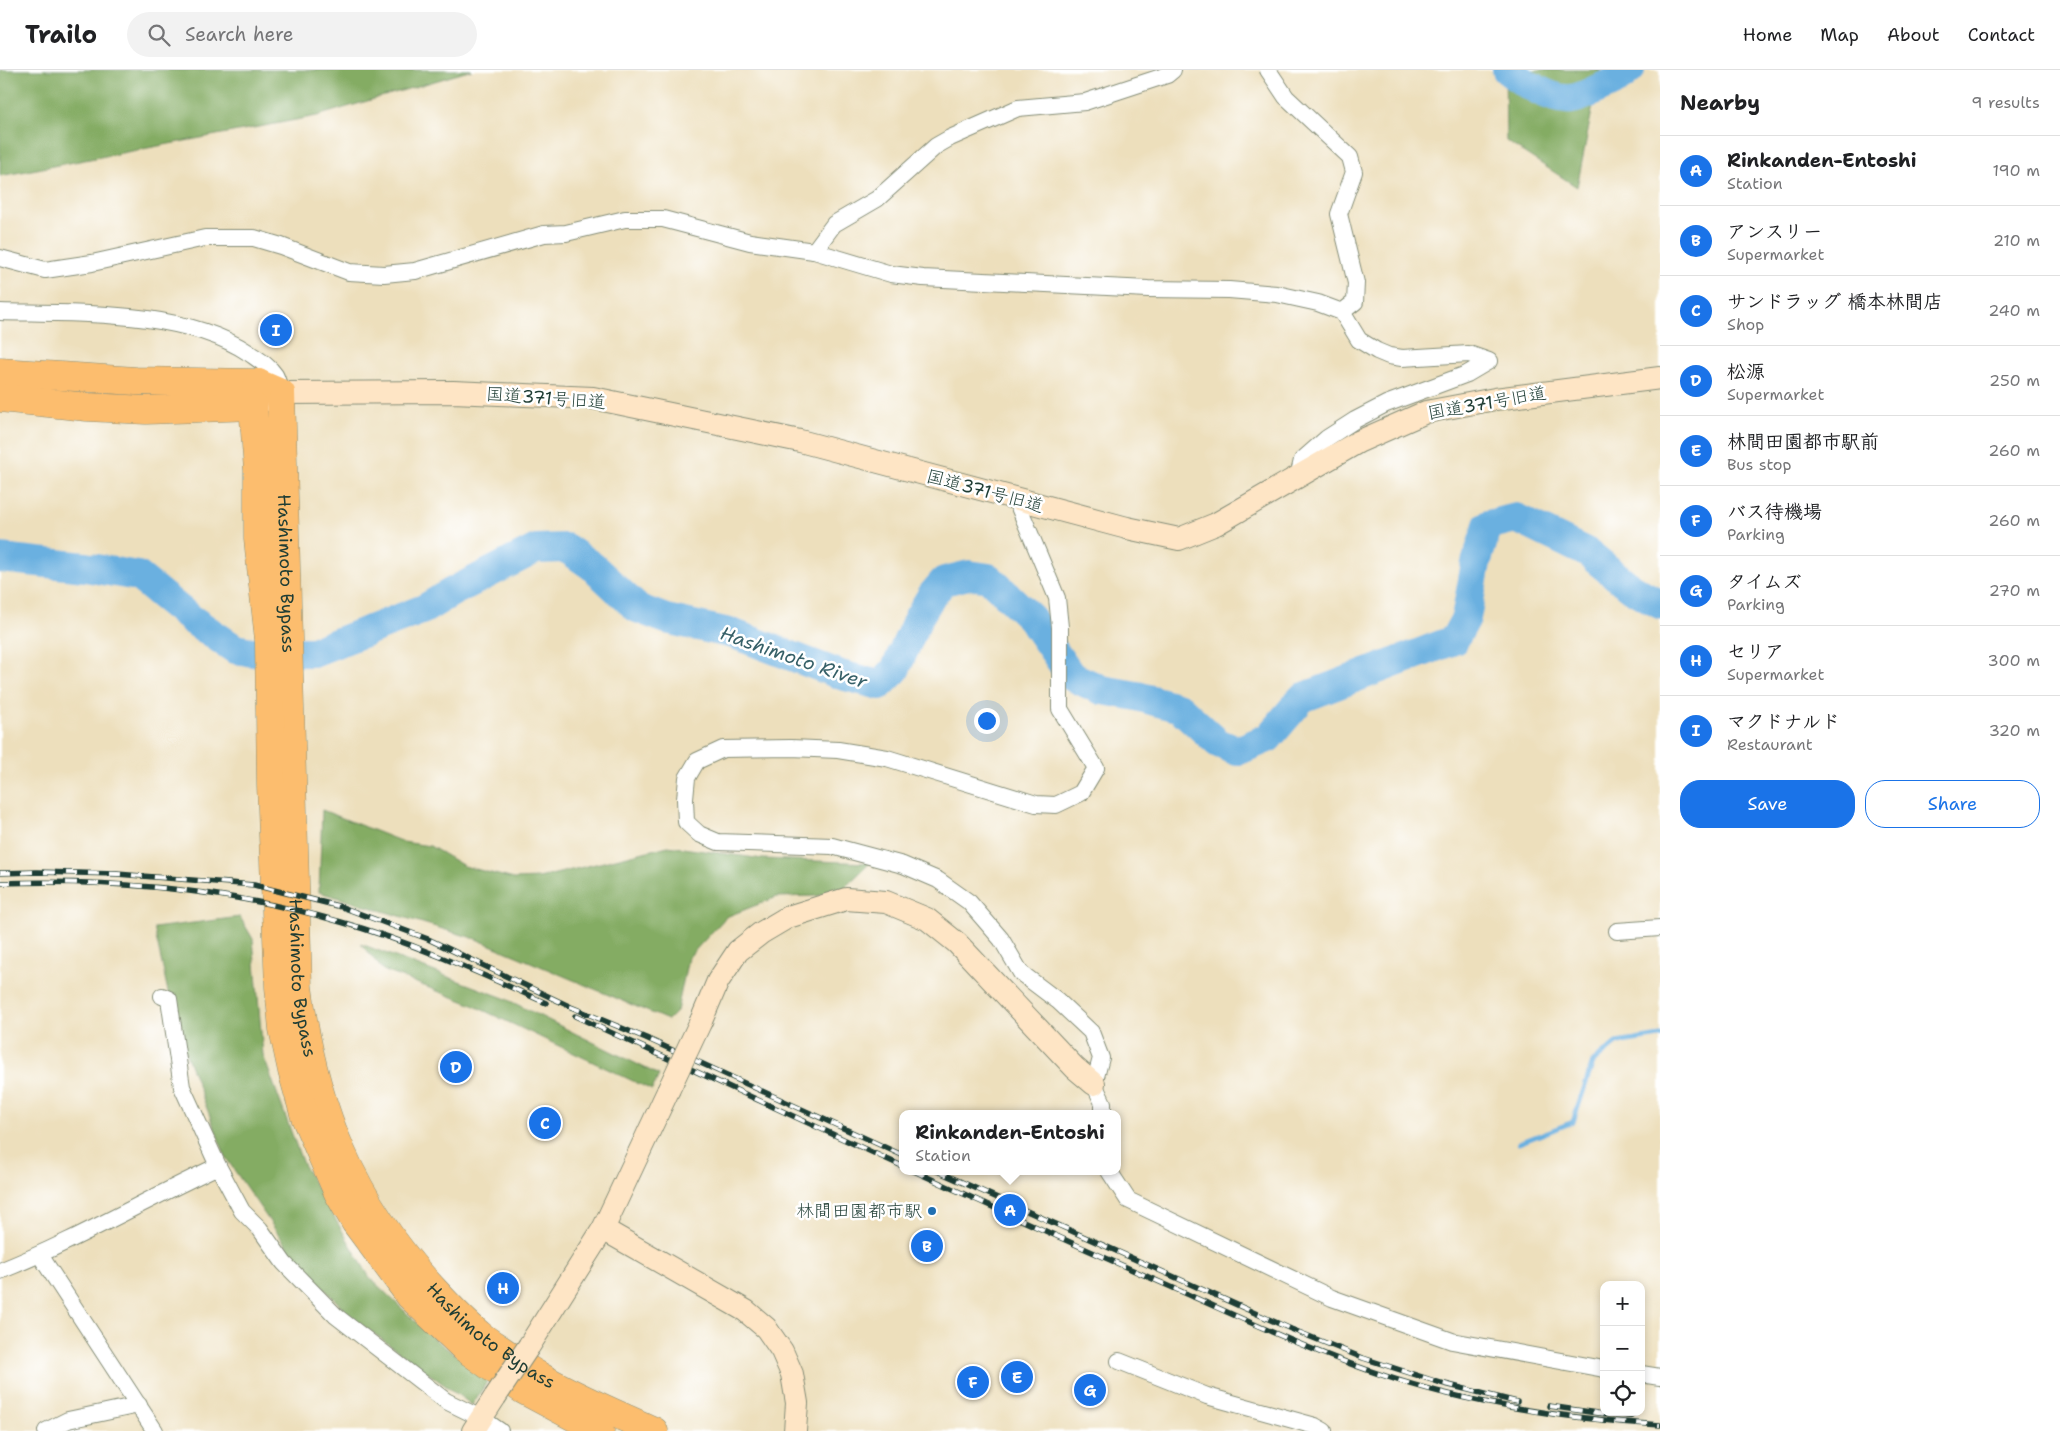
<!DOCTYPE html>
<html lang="en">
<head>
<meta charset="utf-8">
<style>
  body { margin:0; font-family:"Shantell Sans","Klee One",sans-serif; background:#f2f2f2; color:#202124 }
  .controls { position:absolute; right:15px; bottom:15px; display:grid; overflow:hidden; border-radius:10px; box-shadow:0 2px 8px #0003 }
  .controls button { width:45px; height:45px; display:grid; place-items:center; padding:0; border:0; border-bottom:1px solid #e0e0e0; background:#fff; color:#202124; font:25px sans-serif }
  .you { position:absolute; left:986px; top:650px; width:18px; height:18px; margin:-12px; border:4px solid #fff; border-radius:50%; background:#1a73e8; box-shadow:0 0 0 8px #1a73e833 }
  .badge { display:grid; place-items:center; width:32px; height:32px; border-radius:50%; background:#1a73e8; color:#fff; font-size:16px; font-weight:700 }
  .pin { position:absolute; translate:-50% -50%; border:2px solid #fff; box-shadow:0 1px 5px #0006 }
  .popup { position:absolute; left:899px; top:1040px; width:222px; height:65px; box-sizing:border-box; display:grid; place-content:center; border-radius:10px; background:#fff; filter:drop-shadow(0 1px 4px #0005); font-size:16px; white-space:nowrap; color:#757577 }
  .popup b { font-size:19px; color:#202124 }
  .popup::after { content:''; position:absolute; left:50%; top:100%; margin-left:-10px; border:10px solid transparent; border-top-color:#fff }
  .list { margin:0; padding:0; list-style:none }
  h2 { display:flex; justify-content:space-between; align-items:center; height:65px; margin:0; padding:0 20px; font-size:21px }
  h2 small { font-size:16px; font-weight:400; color:#757577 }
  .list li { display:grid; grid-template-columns:32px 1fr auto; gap:15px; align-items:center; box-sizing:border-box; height:70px; padding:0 20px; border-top:1px solid #e0e0e0 }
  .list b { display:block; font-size:19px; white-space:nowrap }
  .list p { margin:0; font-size:16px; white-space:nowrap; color:#757577 }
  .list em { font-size:16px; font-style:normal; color:#757577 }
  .actions { display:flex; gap:10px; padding:15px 20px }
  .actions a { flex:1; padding:11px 0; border:1px solid #1a73e8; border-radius:20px; text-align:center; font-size:18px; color:#1a73e8 }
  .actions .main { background:#1a73e8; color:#fff }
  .icon { flex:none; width:28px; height:28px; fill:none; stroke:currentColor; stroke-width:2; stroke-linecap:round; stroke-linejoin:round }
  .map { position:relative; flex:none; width:1660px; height:1361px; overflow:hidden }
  header { display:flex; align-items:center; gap:30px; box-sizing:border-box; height:70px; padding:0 25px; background:#fff; border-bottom:1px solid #e0e0e0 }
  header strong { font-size:24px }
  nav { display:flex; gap:28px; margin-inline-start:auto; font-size:18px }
  .search { width:350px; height:45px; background:#f2f2f2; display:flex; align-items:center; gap:12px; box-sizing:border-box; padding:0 18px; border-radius:28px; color:#757577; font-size:19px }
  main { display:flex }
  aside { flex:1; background:#fff }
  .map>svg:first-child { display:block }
</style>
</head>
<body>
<header>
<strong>Trailo</strong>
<div class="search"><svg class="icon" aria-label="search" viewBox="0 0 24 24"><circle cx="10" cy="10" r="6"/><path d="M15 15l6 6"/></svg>Search here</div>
<nav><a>Home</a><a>Map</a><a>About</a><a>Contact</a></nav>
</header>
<main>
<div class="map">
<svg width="1660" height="1361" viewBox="0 0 1660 1361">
  <rect width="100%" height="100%" fill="#fff"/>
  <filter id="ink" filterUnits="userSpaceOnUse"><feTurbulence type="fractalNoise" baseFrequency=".02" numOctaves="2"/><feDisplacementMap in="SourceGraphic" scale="10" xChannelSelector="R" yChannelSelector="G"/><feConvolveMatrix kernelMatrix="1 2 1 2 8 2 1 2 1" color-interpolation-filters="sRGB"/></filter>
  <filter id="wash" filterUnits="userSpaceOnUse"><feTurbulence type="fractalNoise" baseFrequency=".0096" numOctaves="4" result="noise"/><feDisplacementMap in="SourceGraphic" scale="20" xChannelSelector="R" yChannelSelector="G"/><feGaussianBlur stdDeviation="1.12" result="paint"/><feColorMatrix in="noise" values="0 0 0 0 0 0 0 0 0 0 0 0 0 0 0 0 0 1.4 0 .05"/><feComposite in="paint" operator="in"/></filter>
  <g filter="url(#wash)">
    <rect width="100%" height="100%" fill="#eddfbc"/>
    <g fill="#84ac63" stroke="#52744c">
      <path d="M 0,0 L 472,0 L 317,46 L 0,106 Z"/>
      <path d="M 1505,0 L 1600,0 L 1577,117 L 1506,71 Z"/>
      <path d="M 322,740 L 403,772 L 430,776 L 464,796 L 514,809 L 539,808 L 668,776 L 763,789 L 870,793 L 842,820 L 817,826 L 777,827 L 726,847 L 688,888 L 677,941 L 668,950 L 476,869 L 319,822 Z"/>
      <path d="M 240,847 L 253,869 L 263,985 L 303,1094 L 370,1208 L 434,1269 L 489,1309 L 472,1335 L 351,1247 L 292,1184 L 226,1088 L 176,958 L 154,858 Z"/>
      <path d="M 361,874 L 504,928 L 659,1005 L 652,1020 L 468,933 L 383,900 Z"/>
    </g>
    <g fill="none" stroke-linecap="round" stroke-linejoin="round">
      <path stroke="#6ab0e0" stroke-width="5" d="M 1519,1073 L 1573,1052 L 1593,992 L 1616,973 L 1660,966"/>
      <g stroke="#6ab0e0" stroke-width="30">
        <path d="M 1507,0 C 1522,12 1552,31 1571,29 C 1581,28 1591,22 1600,18 C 1612,13 1621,9 1630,0"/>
        <path d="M 0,488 L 85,497 L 138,506 L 191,549 L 235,579 L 252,582 L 313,582 L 424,539 L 452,522 L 536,479 L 566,478 L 592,496 L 637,538 L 666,549 L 734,564 L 841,605 L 880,615 L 895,600 L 918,548 L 932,525 L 944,511 L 969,505 L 989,508 L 1031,548 L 1071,606 L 1102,620 L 1137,626 L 1180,638 L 1218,673 L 1237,681 L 1268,668 L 1302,628 L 1454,570 L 1466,548 L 1476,493 L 1488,455 L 1516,448 L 1588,483 L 1631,518 L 1660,534"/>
      </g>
    </g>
  </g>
  <g filter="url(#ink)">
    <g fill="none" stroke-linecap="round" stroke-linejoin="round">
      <g stroke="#868e78" stroke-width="18">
        <g id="street">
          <path d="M 1268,0 L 1286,27 L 1350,87 L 1354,102 L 1339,144 L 1356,213 L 1355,232 L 1342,242"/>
          <path d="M 814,181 L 834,154 L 877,129 L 936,76 L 950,68 L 1018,38 L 1085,32 L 1167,5 L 1173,0"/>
          <path d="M 0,188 L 45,200 L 92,193 L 205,168 L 254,168 L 281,176 L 349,202 L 384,204 L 415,201 L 544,164 L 566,163 L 625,149 L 663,149 L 750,172 L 814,181 L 891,204 L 923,208 L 1148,219 L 1229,220 L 1277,224 L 1318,233 L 1342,242 L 1359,270 L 1377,281 L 1389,286 L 1402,288 L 1469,284 L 1489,291 L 1467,304 L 1386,334 L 1355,350 L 1327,368 L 1302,390 L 1298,407"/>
          <path d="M 0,242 C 77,244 183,239 249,283 C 259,290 268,295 275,305 C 278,310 279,318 281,323"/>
          <path d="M 1016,430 L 1057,528 L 1060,557 L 1060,639 L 1096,698 L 1081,723 L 1056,735 L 1036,734 L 887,688 L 838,680 L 791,678 L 723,679 L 697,691 L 687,708 L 685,729 L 686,752 L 699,764 L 718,772 L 832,776 L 903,795 L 938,810 L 969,832 L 1001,869 L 1021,903 L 1058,931 L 1091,962 L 1101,988 L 1094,1014 L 1103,1033 L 1103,1044"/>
          <path d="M 1617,861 L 1660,858"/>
          <path d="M 162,926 L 169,929 L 182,1017 L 218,1096 L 242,1141 L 260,1159 L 284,1193 L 336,1246 L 446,1331 L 481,1348 L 500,1361"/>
          <path d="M 1109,1101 L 1128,1130 L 1332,1228 L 1452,1271 L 1604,1299"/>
          <path d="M 40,1185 L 155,1361"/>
          <path d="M 0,1201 C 75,1171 145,1130 218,1096"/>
          <path d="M 1119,1291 L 1207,1326 L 1315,1356 L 1324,1361"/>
          <path d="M 1641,1304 L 1660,1307"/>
          <path d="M 46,1361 L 68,1350 L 139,1335"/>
        </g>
      </g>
      <g stroke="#868e78" stroke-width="24">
        <g id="secondary">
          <path d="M 266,330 L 281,323 L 453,322 L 593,328 L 800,371 L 1127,458 L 1179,469 L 1216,454 L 1358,372 L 1426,342 L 1495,329 L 1660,308"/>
          <path d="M 701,951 L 718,911 L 738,881 L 761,863 L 788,847 L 846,829 L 886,832 L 927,849 L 957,873 L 1075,998 L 1094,1014"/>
          <path d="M 603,1159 L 746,1241 L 766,1258 L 782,1281 L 792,1304 L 797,1333 L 795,1361"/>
          <path d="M 529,1276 L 603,1159 L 668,1021"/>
          <path d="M 473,1361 L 495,1327"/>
        </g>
      </g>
      <g stroke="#868e78" stroke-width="29">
        <g id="highway">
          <path id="s1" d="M 0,302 L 136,311 L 258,313 L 281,323 L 298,917 C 314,1038 351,1131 436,1222 C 449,1236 463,1251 479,1264 C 488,1272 500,1278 510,1286 C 519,1292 528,1300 538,1305 C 575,1327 615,1343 654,1361"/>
          <path d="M 258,313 L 253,336 L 258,400 L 258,469 L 269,570 L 271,715 L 279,917 L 283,959 L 292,1001 L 305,1047 L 338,1123 L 355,1152 L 410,1226 L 463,1277 L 523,1320 L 600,1361"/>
          <path d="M 0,328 L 87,337 L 146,340 L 253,336"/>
        </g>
      </g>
      <use href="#street" stroke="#fff" stroke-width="16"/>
      <use href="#secondary" stroke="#fee5c5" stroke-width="22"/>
      <use href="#highway" stroke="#fcbd6e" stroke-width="28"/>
      <g stroke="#1f3d34" stroke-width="5.5">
        <g id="rail">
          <path d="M 0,803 L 37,802 L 117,804 L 254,815 L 342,837 L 428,869 L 571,937 L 646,968 L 902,1085"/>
          <path d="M 0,813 C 114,809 231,820 341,852 C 412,872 479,903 546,933"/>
          <path d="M 575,946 L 902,1096"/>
          <path d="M 914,1101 C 1005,1143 1096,1184 1187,1224 C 1269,1261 1352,1300 1440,1322 C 1512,1340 1585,1350 1660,1355"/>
          <path d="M 937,1101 L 1291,1259 L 1363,1288 L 1441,1313 L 1517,1332"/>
          <path d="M 1549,1336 L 1597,1343 L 1631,1346"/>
        </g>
      </g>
      <use href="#rail" stroke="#fff" stroke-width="4" stroke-dasharray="11" stroke-linecap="butt"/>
      <g stroke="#868e78" stroke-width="24" stroke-linecap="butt">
        <g id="secondary-bridge">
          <path d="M 668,1021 L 701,951"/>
          <path d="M 495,1327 L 529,1276"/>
        </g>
      </g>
      <use href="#secondary-bridge" stroke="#fee5c5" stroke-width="22"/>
    </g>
  </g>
  <circle fill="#1f6fb2" stroke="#fff" stroke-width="2" cx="932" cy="1141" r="5"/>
  <g text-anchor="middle" stroke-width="5" stroke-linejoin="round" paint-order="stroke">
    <g font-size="18" fill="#1f3d34" stroke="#fff">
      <text transform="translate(546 328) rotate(4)" y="6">国道371号旧道</text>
      <text transform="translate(1487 333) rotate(-10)" y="6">国道371号旧道</text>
      <text transform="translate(985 421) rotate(15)" y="6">国道371号旧道</text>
      <text dy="6" stroke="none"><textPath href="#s1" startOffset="464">Hashimoto Bypass</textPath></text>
      <text dy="6" stroke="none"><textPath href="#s1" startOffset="869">Hashimoto Bypass</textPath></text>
      <text dy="6" stroke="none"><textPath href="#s1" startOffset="1289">Hashimoto Bypass</textPath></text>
    </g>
    <g font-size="18" fill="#1f3d34" stroke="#fff" text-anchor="end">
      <text x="922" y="1147">林間田園都市駅</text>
    </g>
    <g font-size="19" font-style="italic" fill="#366068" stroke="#fff">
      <text transform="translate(794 587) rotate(19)" y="7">Hashimoto River</text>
    </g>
  </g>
</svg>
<div class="controls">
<button>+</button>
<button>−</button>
<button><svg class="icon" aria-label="locate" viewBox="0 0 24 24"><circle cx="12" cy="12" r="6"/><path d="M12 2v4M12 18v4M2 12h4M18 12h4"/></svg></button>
</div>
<div class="you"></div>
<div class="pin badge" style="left:1010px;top:1140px">A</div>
<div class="popup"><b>Rinkanden-Entoshi</b>Station</div>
<div class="pin badge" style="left:927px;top:1176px">B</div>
<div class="pin badge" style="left:545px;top:1053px">C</div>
<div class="pin badge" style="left:456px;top:997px">D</div>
<div class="pin badge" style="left:1017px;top:1307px">E</div>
<div class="pin badge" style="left:973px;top:1312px">F</div>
<div class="pin badge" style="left:1090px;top:1320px">G</div>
<div class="pin badge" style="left:503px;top:1218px">H</div>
<div class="pin badge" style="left:276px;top:260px">I</div>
</div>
<aside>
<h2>Nearby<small>9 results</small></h2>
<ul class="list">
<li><span class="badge">A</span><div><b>Rinkanden-Entoshi</b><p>Station</p></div><em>190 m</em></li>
<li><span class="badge">B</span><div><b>アンスリー</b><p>Supermarket</p></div><em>210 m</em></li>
<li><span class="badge">C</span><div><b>サンドラッグ 橋本林間店</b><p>Shop</p></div><em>240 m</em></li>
<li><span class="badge">D</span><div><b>松源</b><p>Supermarket</p></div><em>250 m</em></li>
<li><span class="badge">E</span><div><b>林間田園都市駅前</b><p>Bus stop</p></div><em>260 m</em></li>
<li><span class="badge">F</span><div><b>バス待機場</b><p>Parking</p></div><em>260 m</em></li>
<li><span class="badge">G</span><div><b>タイムズ</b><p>Parking</p></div><em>270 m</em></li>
<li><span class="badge">H</span><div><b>セリア</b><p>Supermarket</p></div><em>300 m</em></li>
<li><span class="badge">I</span><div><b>マクドナルド</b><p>Restaurant</p></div><em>320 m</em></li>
</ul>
<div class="actions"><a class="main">Save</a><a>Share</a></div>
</aside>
</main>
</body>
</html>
